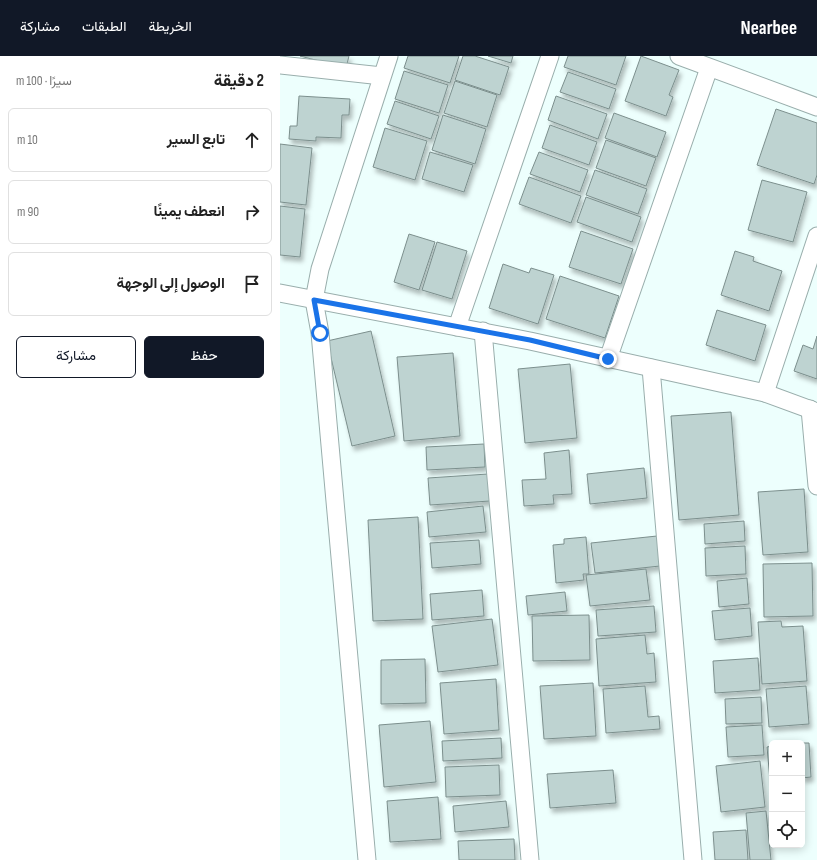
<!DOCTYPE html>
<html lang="ar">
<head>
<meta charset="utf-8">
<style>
  body { margin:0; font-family:"Sofia Sans Condensed",Vazirmatn,sans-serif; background:#f6f6f6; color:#222; direction:rtl }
  .controls { position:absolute; right:12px; bottom:12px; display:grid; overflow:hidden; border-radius:6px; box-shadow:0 2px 10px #0003 }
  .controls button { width:36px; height:36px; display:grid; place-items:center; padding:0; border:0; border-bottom:1px solid #e0e0e0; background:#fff; color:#222; font:20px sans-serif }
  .stop { position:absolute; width:12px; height:12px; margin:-9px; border:3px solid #1a73e8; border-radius:50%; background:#fff }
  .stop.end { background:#1a73e8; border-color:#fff; box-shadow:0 1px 4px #0008 }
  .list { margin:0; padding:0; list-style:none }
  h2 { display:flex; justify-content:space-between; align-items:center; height:52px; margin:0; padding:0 16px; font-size:17px }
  h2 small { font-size:13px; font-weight:400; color:#767676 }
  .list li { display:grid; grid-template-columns:26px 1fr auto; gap:12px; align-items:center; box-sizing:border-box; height:64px; margin:0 8px 8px; padding:0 8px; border:1px solid #e0e0e0; border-radius:6px }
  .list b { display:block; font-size:15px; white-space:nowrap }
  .list em { font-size:13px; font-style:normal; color:#767676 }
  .actions { display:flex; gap:8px; padding:12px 16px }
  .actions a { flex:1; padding:9px 0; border:1px solid #111827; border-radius:6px; text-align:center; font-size:14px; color:#111827 }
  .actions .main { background:#111827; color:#fff }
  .icon { flex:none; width:22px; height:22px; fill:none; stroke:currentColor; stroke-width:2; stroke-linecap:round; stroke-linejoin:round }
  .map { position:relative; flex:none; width:537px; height:804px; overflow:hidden; direction:ltr }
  header { display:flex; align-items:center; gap:24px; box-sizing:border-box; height:56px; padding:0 20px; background:#111827; color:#fff }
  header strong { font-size:19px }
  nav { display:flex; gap:22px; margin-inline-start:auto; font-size:14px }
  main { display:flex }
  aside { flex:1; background:#fff }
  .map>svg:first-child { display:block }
</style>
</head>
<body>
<header>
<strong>Nearbee</strong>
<nav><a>الخريطة</a><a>الطبقات</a><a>مشاركة</a></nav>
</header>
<main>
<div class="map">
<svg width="537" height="804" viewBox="0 0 537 804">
  <defs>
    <filter id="shadow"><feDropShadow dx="2.5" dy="4.5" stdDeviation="2" flood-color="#0004"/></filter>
  </defs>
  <rect width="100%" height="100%" fill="#edfffd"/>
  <g fill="#bed3d1" stroke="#7c8f8d" filter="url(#shadow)">
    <path d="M 20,0 L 69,0 L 66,12 Z"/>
    <path d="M 128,0 L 179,0 L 170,27 L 124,12 Z"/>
    <path d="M 183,0 L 195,0 L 229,11 L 220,39 L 175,24 Z"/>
    <path d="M 208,0 L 233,0 L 231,7 Z"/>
    <path d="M 288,0 L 346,0 L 336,29 L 284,11 Z"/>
    <path d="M 361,0 L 399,14 L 389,39 L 393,41 L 386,60 L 345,45 Z"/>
    <path d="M 124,15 L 168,29 L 159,57 L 115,43 Z"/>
    <path d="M 288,16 L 336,33 L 329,53 L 280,36 Z"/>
    <path d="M 175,25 L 217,39 L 207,71 L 164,57 Z"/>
    <path d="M 19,40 L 70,43 L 69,59 L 62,59 L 61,82 L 36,81 L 36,85 L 9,83 L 10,70 L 17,70 Z"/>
    <path d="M 276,40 L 327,58 L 318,83 L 268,64 Z"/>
    <path d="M 115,45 L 159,60 L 151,83 L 107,68 Z"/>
    <path d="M 496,53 L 537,67 L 537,119 L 534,128 L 477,109 Z"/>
    <path d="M 334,57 L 386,76 L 377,101 L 325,82 Z"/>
    <path d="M 163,59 L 206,73 L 195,108 L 152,94 Z"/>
    <path d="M 270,69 L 317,86 L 309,109 L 262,92 Z"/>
    <path d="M 105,72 L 147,85 L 135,124 L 93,111 Z"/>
    <path d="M 326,84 L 376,102 L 366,130 L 316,112 Z"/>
    <path d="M 0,88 L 32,92 L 26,149 L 0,146 Z"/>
    <path d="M 150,96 L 193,109 L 184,136 L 142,123 Z"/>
    <path d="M 259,96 L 308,114 L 300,136 L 250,118 Z"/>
    <path d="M 315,114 L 367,133 L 358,158 L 306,139 Z"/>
    <path d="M 249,121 L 301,140 L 291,167 L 239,148 Z"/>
    <path d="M 482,124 L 527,136 L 513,186 L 468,174 Z"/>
    <path d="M 306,141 L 361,161 L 352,186 L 297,166 Z"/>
    <path d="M 0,150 L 25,153 L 20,201 L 0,199 Z"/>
    <path d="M 301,175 L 353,193 L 341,228 L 289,211 Z"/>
    <path d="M 129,178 L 155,186 L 139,234 L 114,226 Z"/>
    <path d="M 157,186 L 187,195 L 172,243 L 142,234 Z"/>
    <path d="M 455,195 L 474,201 L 473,205 L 502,215 L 489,255 L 441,239 Z"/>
    <path d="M 223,208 L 249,217 L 251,212 L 274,219 L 258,268 L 209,252 Z"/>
    <path d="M 280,220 L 339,240 L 325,282 L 266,263 Z"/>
    <path d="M 437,254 L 486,269 L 475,305 L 426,289 Z"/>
    <path d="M 91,275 L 115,380 L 72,390 L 47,285 Z"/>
    <path d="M 537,280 L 537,323 L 514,315 L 523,289 L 533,293 Z"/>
    <path d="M 173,297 L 180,380 L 124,385 L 117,301 Z"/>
    <path d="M 290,308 L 297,382 L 245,387 L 238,313 Z"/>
    <path d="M 451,356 L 459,459 L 399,464 L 391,360 Z"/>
    <path d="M 204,388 L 205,411 L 147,414 L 146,391 Z"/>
    <path d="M 289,394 L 292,438 L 273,439 L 274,448 L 244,450 L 242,424 L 266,423 L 264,397 Z"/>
    <path d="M 364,412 L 367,442 L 310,448 L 307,418 Z"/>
    <path d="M 208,418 L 210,445 L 150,449 L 148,422 Z"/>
    <path d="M 524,433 L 528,496 L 483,499 L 478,436 Z"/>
    <path d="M 203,450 L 206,476 L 149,481 L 147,456 Z"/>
    <path d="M 138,461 L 143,563 L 93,565 L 88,464 Z"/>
    <path d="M 464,465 L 465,485 L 425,488 L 424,468 Z"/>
    <path d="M 377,480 L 380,510 L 315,517 L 311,487 Z"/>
    <path d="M 306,481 L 309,518 L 303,518 L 304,524 L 276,527 L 273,489 L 284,488 L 284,483 Z"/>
    <path d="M 199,484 L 201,508 L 152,512 L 150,487 Z"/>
    <path d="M 465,490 L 466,518 L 426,520 L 425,492 Z"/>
    <path d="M 532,507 L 533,560 L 484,561 L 483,508 Z"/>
    <path d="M 366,513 L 370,544 L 310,550 L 306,519 Z"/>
    <path d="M 467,522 L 469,548 L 439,551 L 437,525 Z"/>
    <path d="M 202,534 L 204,560 L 152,564 L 150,538 Z"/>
    <path d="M 285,536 L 287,555 L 248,559 L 246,540 Z"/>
    <path d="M 374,550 L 376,576 L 318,580 L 316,554 Z"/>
    <path d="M 470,552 L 472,580 L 435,584 L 432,555 Z"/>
    <path d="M 309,559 L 310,604 L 253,605 L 252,560 Z"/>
    <path d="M 212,563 L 218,609 L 158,616 L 152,570 Z"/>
    <path d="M 501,565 L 502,571 L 523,570 L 527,625 L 482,628 L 478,566 Z"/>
    <path d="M 365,579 L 367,598 L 374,597 L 376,626 L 319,630 L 316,583 Z"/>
    <path d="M 478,602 L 480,634 L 435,637 L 433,605 Z"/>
    <path d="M 145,603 L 146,647 L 101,648 L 101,604 Z"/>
    <path d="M 216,623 L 219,674 L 164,678 L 160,627 Z"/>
    <path d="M 313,627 L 316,680 L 264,683 L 260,630 Z"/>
    <path d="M 365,630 L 368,661 L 379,660 L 380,673 L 326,677 L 323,633 Z"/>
    <path d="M 526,630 L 529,668 L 489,671 L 486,633 Z"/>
    <path d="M 481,641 L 482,667 L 446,668 L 445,643 Z"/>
    <path d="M 150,665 L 156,726 L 104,731 L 99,669 Z"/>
    <path d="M 482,669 L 484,699 L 448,701 L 446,671 Z"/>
    <path d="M 221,682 L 222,702 L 163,705 L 162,685 Z"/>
    <path d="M 522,687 L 529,687 L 531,721 L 522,722 Z"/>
    <path d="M 492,690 L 492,724 L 490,724 L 487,691 Z"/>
    <path d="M 480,705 L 485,751 L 441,756 L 436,710 Z"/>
    <path d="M 219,709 L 220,739 L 166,741 L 165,711 Z"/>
    <path d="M 333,714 L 336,747 L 270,752 L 267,718 Z"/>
    <path d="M 158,741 L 161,783 L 110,786 L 107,745 Z"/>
    <path d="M 226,745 L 229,771 L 175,776 L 173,750 Z"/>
    <path d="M 486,755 L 491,804 L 470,804 L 466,757 Z"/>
    <path d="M 466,774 L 468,804 L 435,804 L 433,776 Z"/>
    <path d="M 234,783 L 235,804 L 179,804 L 178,785 Z"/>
  </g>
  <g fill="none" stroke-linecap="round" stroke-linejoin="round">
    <g stroke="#99aeac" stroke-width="19">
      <g id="street">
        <path d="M 399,0 L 537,51"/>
        <path d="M 0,9 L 102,20"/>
        <path d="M 0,237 L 250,285 L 485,337 L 537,356"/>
        <path d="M 177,271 L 270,0"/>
        <path d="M 203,275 L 250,804"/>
        <path d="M 328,303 L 429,12"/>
        <path d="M 371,312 L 413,804"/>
        <path d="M 485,337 L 537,180"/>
        <path d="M 530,353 L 537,430"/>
        <path d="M 87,804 L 40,277 L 34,244 L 40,213 L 109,0"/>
      </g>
    </g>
    <use href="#street" stroke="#fff" stroke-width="17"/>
  </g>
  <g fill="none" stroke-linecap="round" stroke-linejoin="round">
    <path stroke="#1a73e8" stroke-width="5" d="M 40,277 L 34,244 L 250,284 L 328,303"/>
  </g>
</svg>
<div class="controls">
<button>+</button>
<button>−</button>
<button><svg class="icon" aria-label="locate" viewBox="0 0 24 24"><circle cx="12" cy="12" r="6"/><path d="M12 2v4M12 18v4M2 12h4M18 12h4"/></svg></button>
</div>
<div class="stop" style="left:40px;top:277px"></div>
<div class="stop end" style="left:328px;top:303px"></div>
</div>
<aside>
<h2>2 دقيقة<small>سيرًا · 100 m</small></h2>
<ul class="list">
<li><svg class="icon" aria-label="ahead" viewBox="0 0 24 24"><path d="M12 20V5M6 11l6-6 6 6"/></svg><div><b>تابع السير</b></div><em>10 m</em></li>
<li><svg class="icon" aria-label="right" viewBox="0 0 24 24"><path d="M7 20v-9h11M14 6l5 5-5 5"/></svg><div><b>انعطف يمينًا</b></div><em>90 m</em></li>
<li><svg class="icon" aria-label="arrive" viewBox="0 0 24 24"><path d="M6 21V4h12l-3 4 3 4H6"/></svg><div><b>الوصول إلى الوجهة</b></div></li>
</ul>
<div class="actions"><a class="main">حفظ</a><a>مشاركة</a></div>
</aside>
</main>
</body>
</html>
